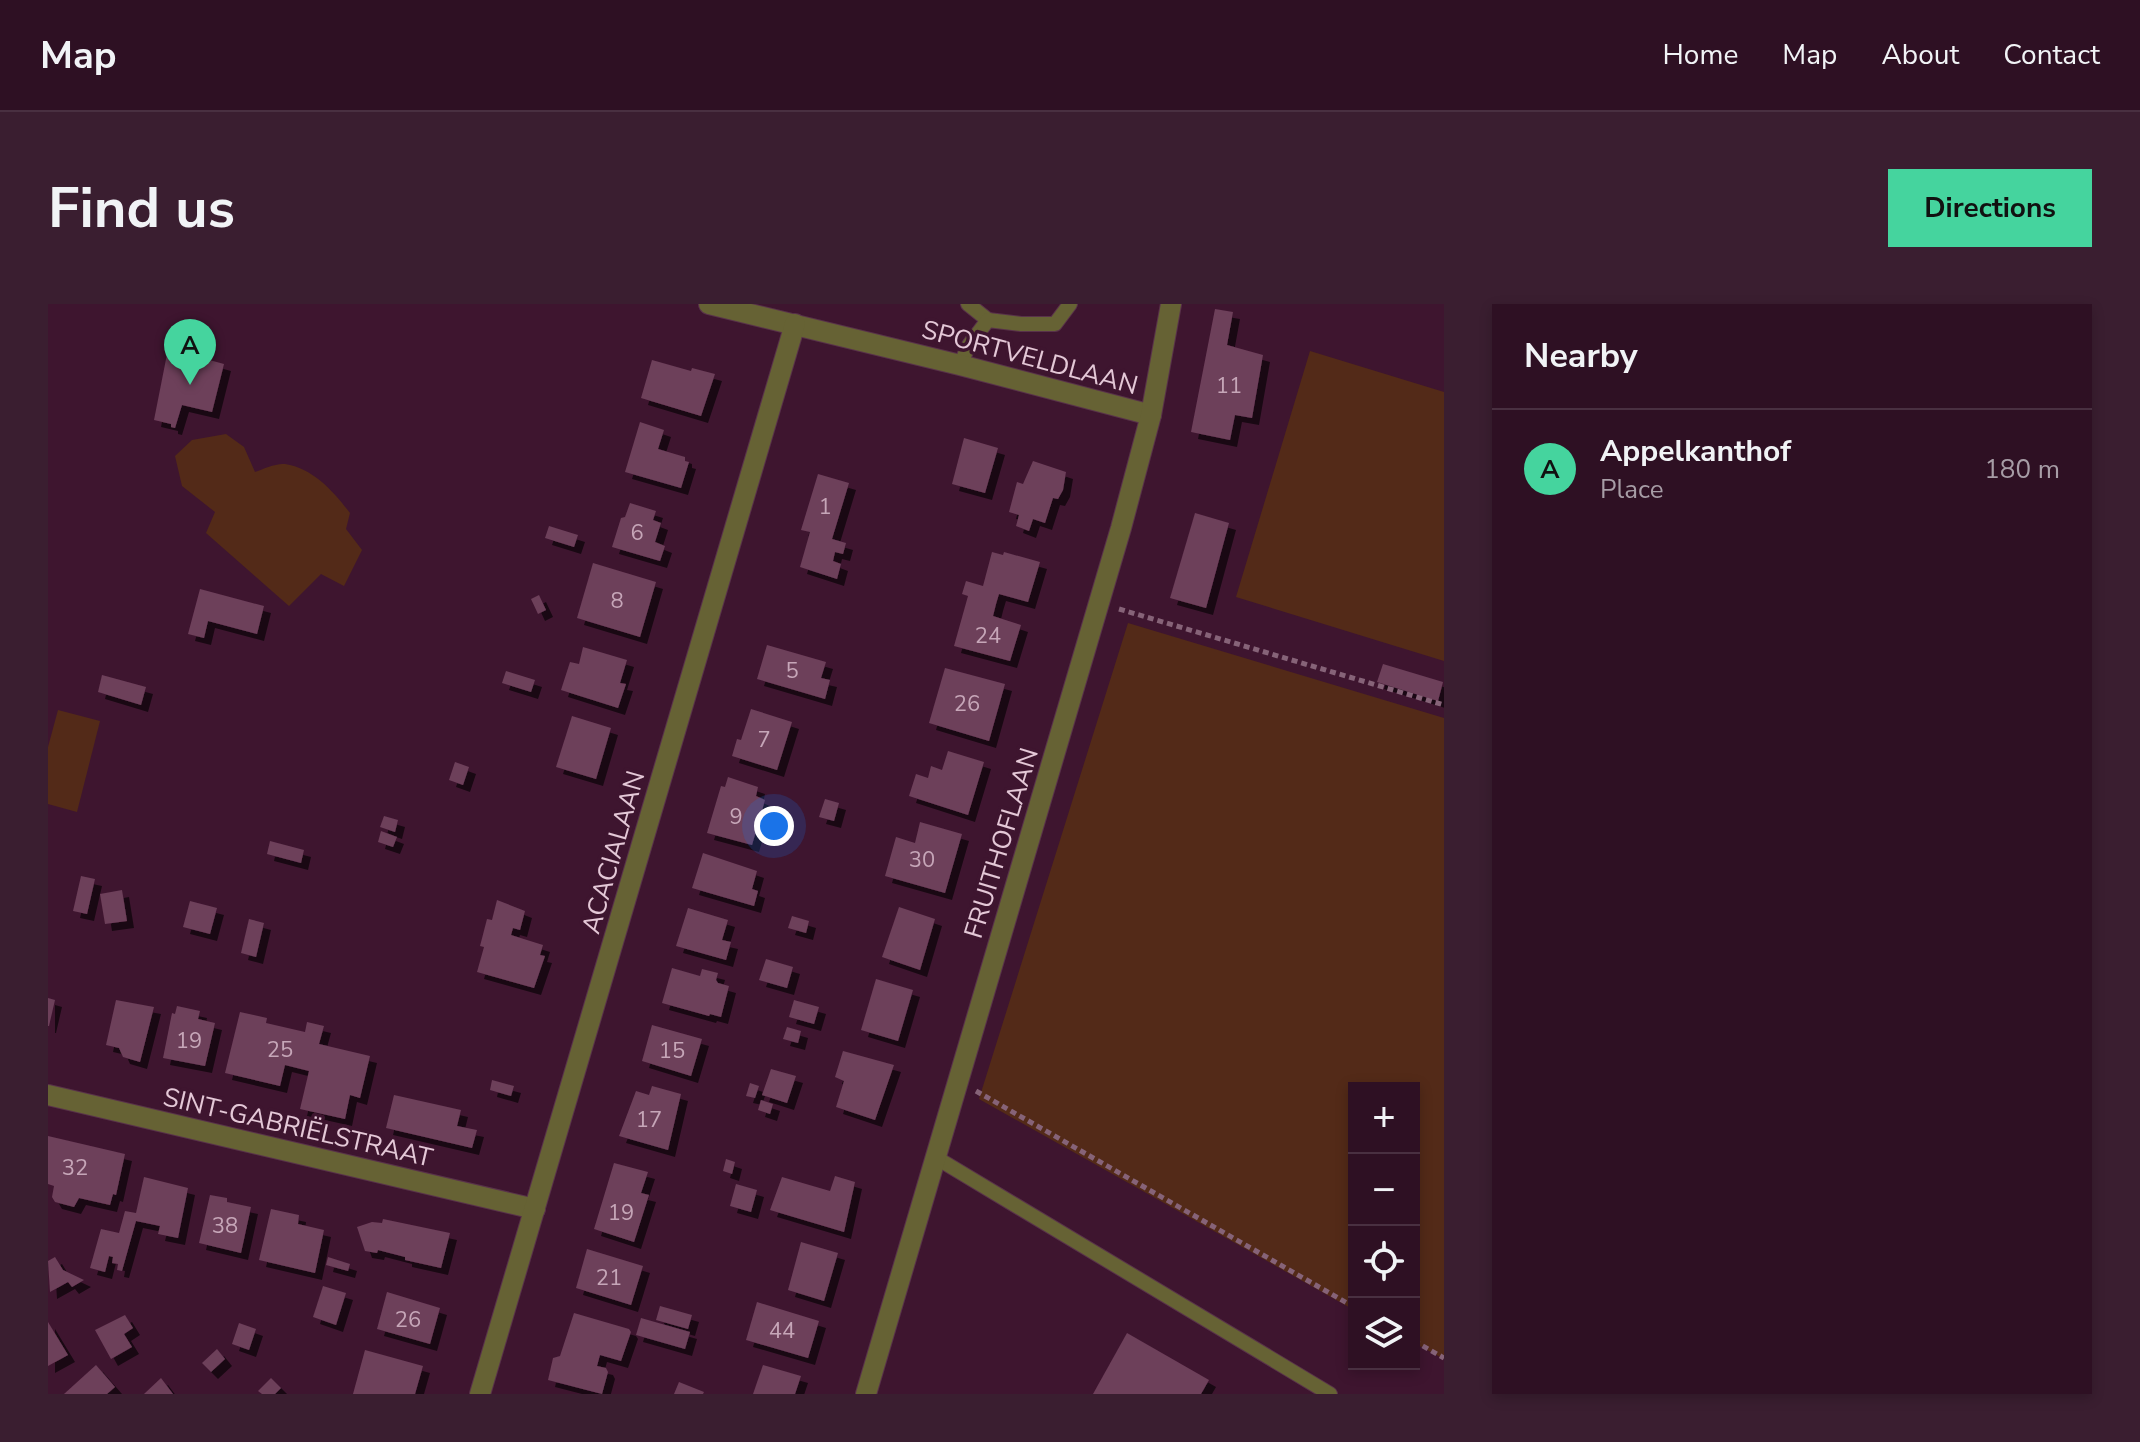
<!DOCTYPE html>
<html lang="en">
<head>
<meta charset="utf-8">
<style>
  body { margin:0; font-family:"Nunito Sans",sans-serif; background:#3a1e30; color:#f1f3f6 }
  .controls { position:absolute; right:24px; bottom:24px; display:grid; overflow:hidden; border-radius:0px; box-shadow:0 4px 12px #0003 }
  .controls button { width:72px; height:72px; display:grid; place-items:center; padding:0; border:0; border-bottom:2px solid #493041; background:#2e1023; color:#f1f3f6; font:40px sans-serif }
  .you { position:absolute; left:726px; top:522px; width:28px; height:28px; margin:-20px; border:6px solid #fff; border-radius:50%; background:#1a73e8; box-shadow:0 0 0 12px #1a73e833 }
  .badge { display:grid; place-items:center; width:52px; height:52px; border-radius:50%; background:#45d49e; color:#111; font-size:26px; font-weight:700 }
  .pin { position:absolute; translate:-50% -66px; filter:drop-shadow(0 2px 4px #0008) }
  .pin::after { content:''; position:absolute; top:42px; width:28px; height:24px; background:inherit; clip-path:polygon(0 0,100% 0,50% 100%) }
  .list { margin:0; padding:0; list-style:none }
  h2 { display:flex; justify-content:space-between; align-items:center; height:104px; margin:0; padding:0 32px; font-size:34px }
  h2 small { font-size:26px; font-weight:400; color:#a79da6 }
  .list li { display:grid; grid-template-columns:52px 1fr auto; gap:24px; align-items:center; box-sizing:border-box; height:120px; padding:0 32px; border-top:2px solid #493041 }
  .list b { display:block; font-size:30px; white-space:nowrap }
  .list p { margin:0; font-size:26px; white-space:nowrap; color:#a79da6 }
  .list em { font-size:26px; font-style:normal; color:#a79da6 }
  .icon { flex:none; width:44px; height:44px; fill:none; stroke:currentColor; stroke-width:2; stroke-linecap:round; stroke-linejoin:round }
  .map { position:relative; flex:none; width:1396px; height:1090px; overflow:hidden; border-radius:0px }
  header { display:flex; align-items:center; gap:48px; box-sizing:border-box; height:112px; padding:0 40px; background:#2e1023; border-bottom:2px solid #493041 }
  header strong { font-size:38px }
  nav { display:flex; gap:44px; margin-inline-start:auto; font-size:28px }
  .intro { display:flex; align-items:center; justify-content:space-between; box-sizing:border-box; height:192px; padding:0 48px }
  h1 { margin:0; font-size:56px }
  .button { padding:20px 36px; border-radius:0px; background:#45d49e; color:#111; font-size:28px; font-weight:700 }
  main { display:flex; gap:48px; padding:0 48px }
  aside { flex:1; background:#2e1023; border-radius:0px; box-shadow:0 4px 12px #0003 }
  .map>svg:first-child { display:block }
</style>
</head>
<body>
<header>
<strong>Map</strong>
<nav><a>Home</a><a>Map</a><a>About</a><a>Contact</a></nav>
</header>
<div class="intro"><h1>Find us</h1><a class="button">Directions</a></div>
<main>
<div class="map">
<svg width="1396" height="1090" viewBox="0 0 1396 1090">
  <defs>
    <filter id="shadow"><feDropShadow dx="7" dy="7" stdDeviation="0" flood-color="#0009"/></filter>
  </defs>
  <rect width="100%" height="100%" fill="#3e152f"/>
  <g fill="#532a18">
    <path d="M 1262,47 L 1396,88 L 1396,357 L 1188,293 Z"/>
    <path d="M 178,130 L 196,143 L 207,168 C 215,165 228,159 237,160 C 265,164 286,188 302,209 L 298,225 L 314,246 L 296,282 L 273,270 L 241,302 L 158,229 L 167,208 L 134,182 L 127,152 L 144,136 Z"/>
    <path d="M 1080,319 L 1396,414 L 1396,1055 L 1366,1039 L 1366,784 L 1306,784 L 1306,1006 L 931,795 Z"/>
    <path d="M 10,406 L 52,417 L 29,508 L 0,500 L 0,443 Z"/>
  </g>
  <g fill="#6d3f5a" filter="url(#shadow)">
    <path d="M 1167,5 L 1185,8 L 1179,41 L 1215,51 L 1204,114 L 1187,111 L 1182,136 L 1143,128 Z"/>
    <path d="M 142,34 L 158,38 L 154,54 L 176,60 L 164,108 L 134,101 L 127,124 L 123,123 L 123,120 L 106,116 L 121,40 L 140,45 Z"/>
    <path d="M 604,56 L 643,67 L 644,64 L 667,70 L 653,112 L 593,94 Z"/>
    <path d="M 592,118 L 616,126 L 610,145 L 637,153 L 637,157 L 641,158 L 633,184 L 577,168 Z"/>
    <path d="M 916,134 L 950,144 L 937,189 L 904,180 Z"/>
    <path d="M 985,157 L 1018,168 L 1015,186 L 1010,195 L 1005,194 L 997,219 L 985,215 L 981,227 L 968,222 L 971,211 L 961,208 L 969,178 L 975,180 Z"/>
    <path d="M 770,170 L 801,179 L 784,235 L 798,239 L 795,250 L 787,248 L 785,257 L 793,260 L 789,275 L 752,263 L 762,228 L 753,226 Z"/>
    <path d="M 582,199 L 608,207 L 605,216 L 613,219 L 607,238 L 617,242 L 612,257 L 564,243 L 573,214 L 577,213 Z"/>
    <path d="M 1147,209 L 1181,219 L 1158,304 L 1122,294 Z"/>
    <path d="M 501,222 L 530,231 L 526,243 L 497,234 Z"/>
    <path d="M 944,248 L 955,251 L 956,248 L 992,258 L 980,298 L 951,290 L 948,300 L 945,312 L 973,321 L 962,357 L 906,342 L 920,292 L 914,290 L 918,277 L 935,282 Z"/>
    <path d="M 545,259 L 608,278 L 592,333 L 529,314 Z"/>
    <path d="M 152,285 L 216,302 L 209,330 L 160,317 L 156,334 L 140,330 Z"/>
    <path d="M 491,291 L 498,306 L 490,310 L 483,295 Z"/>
    <path d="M 719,341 L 778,358 L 773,374 L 782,376 L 777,395 L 709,375 Z"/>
    <path d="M 535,343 L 579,356 L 572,379 L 578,380 L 570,404 L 513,386 L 522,358 L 531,360 Z"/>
    <path d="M 1335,360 L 1395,378 L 1390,397 L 1329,378 Z"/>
    <path d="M 897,364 L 957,380 L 941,437 L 881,419 Z"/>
    <path d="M 458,367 L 487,376 L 483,388 L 454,379 Z"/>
    <path d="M 54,371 L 98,383 L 93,401 L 50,388 Z"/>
    <path d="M 703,405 L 744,418 L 729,466 L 684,452 L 689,435 L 693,436 Z"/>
    <path d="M 524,412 L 563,424 L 548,475 L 508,463 Z"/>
    <path d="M 900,447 L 936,458 L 920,511 L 861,492 L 868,470 L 880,474 L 883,462 L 894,466 Z"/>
    <path d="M 407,458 L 421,463 L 415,481 L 401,476 Z"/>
    <path d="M 680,473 L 710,483 L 708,492 L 717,496 L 704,541 L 659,529 L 673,482 L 677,483 Z"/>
    <path d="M 777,495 L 791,499 L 786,517 L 771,513 Z"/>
    <path d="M 336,512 L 350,516 L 347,528 L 332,523 Z"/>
    <path d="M 872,518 L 914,530 L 897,589 L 837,572 L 848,533 L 867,539 Z"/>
    <path d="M 333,527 L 349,533 L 345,543 L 330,538 Z"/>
    <path d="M 222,537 L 256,546 L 253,559 L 219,550 Z"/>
    <path d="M 655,549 L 709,567 L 704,585 L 710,587 L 706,602 L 644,584 Z"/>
    <path d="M 33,572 L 47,575 L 39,610 L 25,607 Z"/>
    <path d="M 74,586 L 79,617 L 57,620 L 52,590 Z"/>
    <path d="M 449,596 L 477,607 L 472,626 L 465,624 L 463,631 L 495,641 L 492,651 L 497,652 L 486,684 L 429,668 L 436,643 L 432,642 L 439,615 L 444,616 Z"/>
    <path d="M 142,597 L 169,604 L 162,630 L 135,623 Z"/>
    <path d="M 851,603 L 887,615 L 872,666 L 834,653 Z"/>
    <path d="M 640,604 L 680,616 L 674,636 L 683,638 L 678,656 L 628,642 Z"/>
    <path d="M 744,612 L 761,617 L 758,629 L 740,624 Z"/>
    <path d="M 201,615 L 216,619 L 208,653 L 193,649 Z"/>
    <path d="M 718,655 L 745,663 L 739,684 L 711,676 Z"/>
    <path d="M 624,664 L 652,672 L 654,665 L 670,669 L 668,676 L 670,679 L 681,682 L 673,713 L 662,710 L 661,712 L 614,699 Z"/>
    <path d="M 828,675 L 865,686 L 850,737 L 813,726 Z"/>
    <path d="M 0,694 L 7,696 L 1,722 L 0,722 Z"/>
    <path d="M 68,696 L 106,703 L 92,758 L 75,753 L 71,744 L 58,741 Z"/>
    <path d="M 746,696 L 771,703 L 766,720 L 741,713 Z"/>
    <path d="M 129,702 L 152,707 L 150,715 L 167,719 L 157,762 L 115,754 L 124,709 L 127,710 Z"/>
    <path d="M 192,708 L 219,714 L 218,719 L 257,728 L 259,718 L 276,722 L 271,740 L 322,752 L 312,794 L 302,791 L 297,815 L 252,805 L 261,767 L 237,761 L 232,782 L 177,769 Z"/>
    <path d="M 604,721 L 654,735 L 643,772 L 594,757 Z"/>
    <path d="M 739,723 L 753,727 L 750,739 L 735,735 Z"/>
    <path d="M 795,747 L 846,761 L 827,816 L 788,803 L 796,777 L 787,773 Z"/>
    <path d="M 723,765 L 748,772 L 739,799 L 714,791 Z"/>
    <path d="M 444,776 L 466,782 L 463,792 L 442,786 Z"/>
    <path d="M 702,779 L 711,782 L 707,794 L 698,792 Z"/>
    <path d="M 604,782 L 633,790 L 620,846 L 571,832 L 588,787 L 601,791 Z"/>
    <path d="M 346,791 L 413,806 L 409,822 L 429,826 L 424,844 L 338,824 Z"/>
    <path d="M 713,796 L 725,800 L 722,810 L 710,806 Z"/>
    <path d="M 0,832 L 77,850 L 68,891 L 65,890 L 62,901 L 31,894 L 26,903 L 7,898 L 4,893 L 6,882 L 0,880 Z"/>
    <path d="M 678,855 L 687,858 L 684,870 L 675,867 Z"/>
    <path d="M 566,859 L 600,868 L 593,889 L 601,891 L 586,938 L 546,925 Z"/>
    <path d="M 787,872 L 807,878 L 796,928 L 722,906 L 734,873 L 782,887 Z"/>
    <path d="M 96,873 L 140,884 L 130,934 L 110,930 L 112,922 L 88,917 L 74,967 L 69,966 L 70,960 L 64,959 L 65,953 L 61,952 L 57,968 L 42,964 L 53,925 L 71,929 L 77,907 L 88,909 Z"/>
    <path d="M 688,880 L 709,886 L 703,908 L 682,902 Z"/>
    <path d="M 162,891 L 179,894 L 179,898 L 203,903 L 193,949 L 151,939 Z"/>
    <path d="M 223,905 L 251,911 L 250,920 L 276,926 L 267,969 L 211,956 Z"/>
    <path d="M 335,915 L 402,929 L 393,964 L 357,956 L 357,953 L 330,946 L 329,949 L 317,947 L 309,923 L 324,918 L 334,919 Z"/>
    <path d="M 753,938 L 790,949 L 776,997 L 740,986 Z"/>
    <path d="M 539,945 L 595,962 L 583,1001 L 528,984 Z"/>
    <path d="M 7,953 L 15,966 L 36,976 L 24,983 L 20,978 L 2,988 L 0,957 Z"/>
    <path d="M 280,953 L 302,960 L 300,967 L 278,961 Z"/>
    <path d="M 275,982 L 298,989 L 288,1021 L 265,1013 Z"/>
    <path d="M 339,988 L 392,1004 L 382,1040 L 329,1025 Z"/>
    <path d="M 709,998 L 771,1017 L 760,1054 L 698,1036 Z"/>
    <path d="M 612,1002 L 644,1011 L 640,1025 L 608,1016 Z"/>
    <path d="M 526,1009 L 581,1025 L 583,1028 L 573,1057 L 552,1051 L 549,1062 L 558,1064 L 560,1068 L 554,1090 L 500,1076 L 505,1054 L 512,1052 Z"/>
    <path d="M 77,1011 L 85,1024 L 76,1030 L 84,1043 L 63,1055 L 47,1026 Z"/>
    <path d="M 593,1014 L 642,1028 L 637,1045 L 588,1031 Z"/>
    <path d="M 0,1018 L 20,1051 L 0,1062 Z"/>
    <path d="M 191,1019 L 208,1025 L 201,1046 L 184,1040 Z"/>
    <path d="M 1079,1029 L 1161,1076 L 1153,1090 L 1045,1090 Z"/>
    <path d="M 169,1045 L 177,1055 L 163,1068 L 154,1059 Z"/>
    <path d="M 317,1046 L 375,1062 L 367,1090 L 305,1090 Z"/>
    <path d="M 48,1061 L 67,1083 L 59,1090 L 16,1090 Z"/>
    <path d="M 715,1061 L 753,1072 L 747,1090 L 705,1090 Z"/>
    <path d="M 113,1074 L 125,1090 L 96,1090 Z"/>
    <path d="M 223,1074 L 233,1084 L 227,1090 L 214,1090 L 210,1087 Z"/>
    <path d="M 631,1078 L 656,1088 L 655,1090 L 626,1090 Z"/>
  </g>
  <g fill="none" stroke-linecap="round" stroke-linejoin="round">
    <g stroke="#59324a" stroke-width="16">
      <g id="service">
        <path d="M 920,0 L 940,16"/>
        <path d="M 912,61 L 921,41 L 940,16 L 973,20 L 1007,20 L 1022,0"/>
        <path d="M 887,853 L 1282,1090"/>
      </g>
    </g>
    <g stroke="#59324a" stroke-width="22">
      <g id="minor">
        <path d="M 661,0 L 912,61 L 1103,111"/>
        <path d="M 0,791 L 487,905"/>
        <path d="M 432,1090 L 747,20"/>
        <path d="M 818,1090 L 1073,224 L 1103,111 L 1123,0"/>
      </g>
    </g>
    <g stroke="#866378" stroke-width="5" stroke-dasharray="6 4" stroke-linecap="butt">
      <path d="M 1071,305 L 1396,401"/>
      <path d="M 928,787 L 1306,1003"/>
      <path d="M 1366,1037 L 1396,1054"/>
    </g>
    <use href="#service" stroke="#666234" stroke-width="14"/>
    <use href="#minor" stroke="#666234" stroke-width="20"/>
  </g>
  <g text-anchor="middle" stroke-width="7" stroke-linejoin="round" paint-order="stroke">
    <g font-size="22" fill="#c6a6b8">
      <text x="1181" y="89">11</text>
      <text x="777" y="210">1</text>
      <text x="589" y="236">6</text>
      <text x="569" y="304">8</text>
      <text x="940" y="339">24</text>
      <text x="744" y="374">5</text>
      <text x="919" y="407">26</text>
      <text x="716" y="443">7</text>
      <text x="688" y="520">9</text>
      <text x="874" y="563">30</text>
      <text x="141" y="744">19</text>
      <text x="232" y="753">25</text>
      <text x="624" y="754">15</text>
      <text x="601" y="823">17</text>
      <text x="27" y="871">32</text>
      <text x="573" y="916">19</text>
      <text x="177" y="929">38</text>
      <text x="561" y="981">21</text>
      <text x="360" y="1023">26</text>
      <text x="734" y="1034">44</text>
    </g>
    <g font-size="26" fill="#e4c8d7" stroke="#3e152f">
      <text transform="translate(982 53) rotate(15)" y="9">SPORTVELDLAAN</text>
      <text transform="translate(953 539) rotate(-73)" y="9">FRUITHOFLAAN</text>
      <text transform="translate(565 548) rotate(-74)" y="9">ACACIALAAN</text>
      <text transform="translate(250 823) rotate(13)" y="9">SINT-GABRIËLSTRAAT</text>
    </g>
  </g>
</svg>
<div class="controls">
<button>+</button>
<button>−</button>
<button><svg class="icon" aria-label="locate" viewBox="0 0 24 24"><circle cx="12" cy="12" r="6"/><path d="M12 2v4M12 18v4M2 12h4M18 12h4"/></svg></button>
<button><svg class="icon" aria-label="layers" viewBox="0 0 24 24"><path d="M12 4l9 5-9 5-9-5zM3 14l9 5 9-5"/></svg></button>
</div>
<div class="you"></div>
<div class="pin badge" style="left:142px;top:81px">A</div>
</div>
<aside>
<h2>Nearby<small></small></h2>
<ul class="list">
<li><span class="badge">A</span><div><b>Appelkanthof</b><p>Place</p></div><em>180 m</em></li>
</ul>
</aside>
</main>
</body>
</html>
